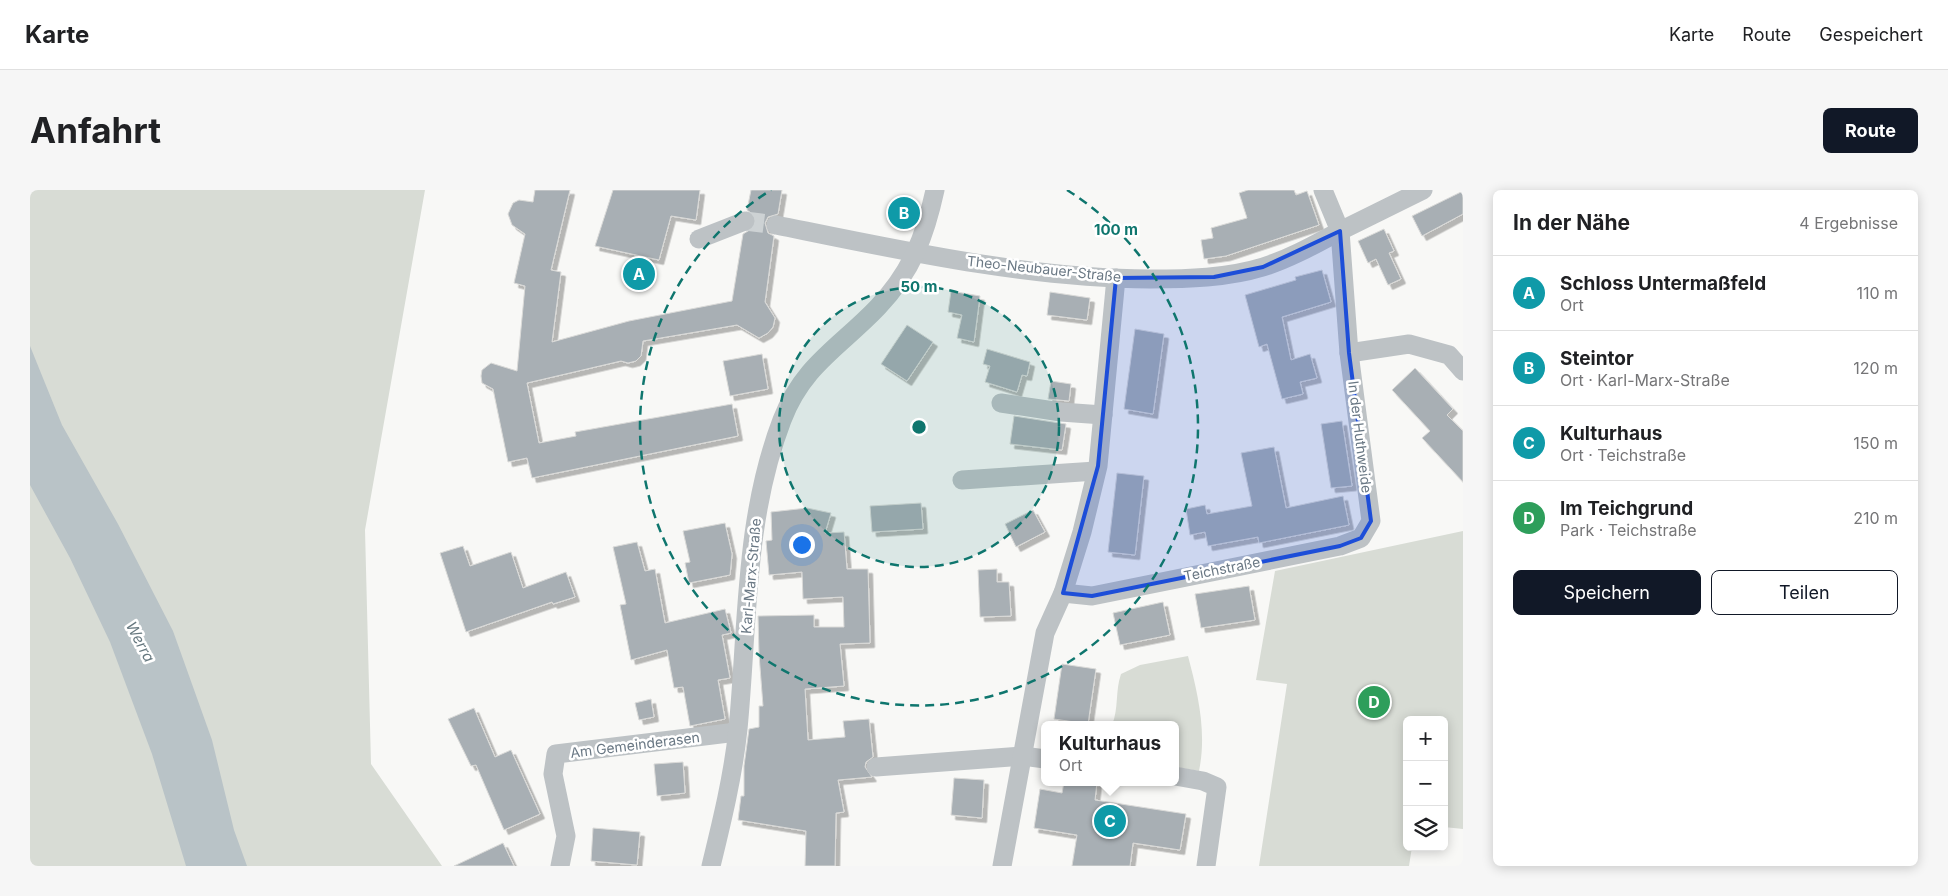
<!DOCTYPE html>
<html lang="de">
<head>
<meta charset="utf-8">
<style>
  body { margin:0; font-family:Inter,sans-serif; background:#f6f6f6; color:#202124 }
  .controls { position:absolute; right:15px; bottom:15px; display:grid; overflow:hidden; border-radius:8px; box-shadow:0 2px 12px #0003 }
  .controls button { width:45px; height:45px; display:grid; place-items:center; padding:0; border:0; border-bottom:1px solid #e0e0e0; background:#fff; color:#202124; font:25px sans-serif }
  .you { position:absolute; left:771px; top:354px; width:18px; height:18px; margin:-12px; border:4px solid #fff; border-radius:50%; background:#1a73e8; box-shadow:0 0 0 8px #1a73e833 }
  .badge { display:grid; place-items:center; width:32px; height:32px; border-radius:50%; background:#111827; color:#fff; font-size:16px; font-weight:700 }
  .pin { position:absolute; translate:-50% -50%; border:2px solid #fff; box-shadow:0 1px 5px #0006 }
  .popup { position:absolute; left:1011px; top:531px; width:138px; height:65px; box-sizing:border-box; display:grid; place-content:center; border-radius:8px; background:#fff; filter:drop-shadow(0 1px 4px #0005); font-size:16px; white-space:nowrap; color:#757577 }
  .popup b { font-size:19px; color:#202124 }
  .popup::after { content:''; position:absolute; left:50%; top:100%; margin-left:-10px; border:10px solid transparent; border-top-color:#fff }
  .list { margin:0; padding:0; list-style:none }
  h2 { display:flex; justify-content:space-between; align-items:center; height:65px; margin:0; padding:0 20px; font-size:21px }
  h2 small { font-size:16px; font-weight:400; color:#757577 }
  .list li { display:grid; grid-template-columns:32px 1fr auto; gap:15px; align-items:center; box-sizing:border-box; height:75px; padding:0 20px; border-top:1px solid #e0e0e0 }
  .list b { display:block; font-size:19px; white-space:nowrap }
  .list p { margin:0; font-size:16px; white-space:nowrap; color:#757577 }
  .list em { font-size:16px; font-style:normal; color:#757577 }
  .actions { display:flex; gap:10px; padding:15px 20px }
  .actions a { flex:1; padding:11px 0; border:1px solid #111827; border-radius:8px; text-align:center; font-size:18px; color:#111827 }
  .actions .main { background:#111827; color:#fff }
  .icon { flex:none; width:28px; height:28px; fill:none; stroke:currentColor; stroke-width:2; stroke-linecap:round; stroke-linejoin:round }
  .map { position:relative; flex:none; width:1433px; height:676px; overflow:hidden; border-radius:8px }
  header { display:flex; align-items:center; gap:30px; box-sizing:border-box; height:70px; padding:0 25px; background:#fff; border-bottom:1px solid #e0e0e0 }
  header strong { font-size:24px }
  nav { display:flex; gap:28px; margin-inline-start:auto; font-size:18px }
  .intro { display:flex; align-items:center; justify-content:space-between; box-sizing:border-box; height:120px; padding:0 30px }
  h1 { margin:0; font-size:35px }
  .button { padding:12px 22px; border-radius:8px; background:#111827; color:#fff; font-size:18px; font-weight:700 }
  main { display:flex; gap:30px; padding:0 30px }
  aside { flex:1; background:#fff; border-radius:8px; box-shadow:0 2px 12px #0003 }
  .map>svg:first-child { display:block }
</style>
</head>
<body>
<header>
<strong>Karte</strong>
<nav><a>Karte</a><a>Route</a><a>Gespeichert</a></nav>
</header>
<div class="intro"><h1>Anfahrt</h1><a class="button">Route</a></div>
<main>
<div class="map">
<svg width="1433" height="676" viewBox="0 0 1433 676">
  <defs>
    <filter id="shadow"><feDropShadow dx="4.5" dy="4.5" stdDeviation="0" flood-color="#0004"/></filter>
  </defs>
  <rect width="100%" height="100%" fill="#f8f8f6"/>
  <g fill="#d8dcd5">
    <path d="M 0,0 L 395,0 L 335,340 L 341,574 L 412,676 L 0,676 Z"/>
    <path d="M 1433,341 L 1433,639 L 1414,637 L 1414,530 L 1377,530 L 1377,657 L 1382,657 L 1379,676 L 1229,676 L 1257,494 L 1226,490 L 1245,381 Z"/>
    <path d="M 1158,466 C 1168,504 1177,542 1169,581 L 1145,577 L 1145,535 L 1082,535 C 1089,518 1085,501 1091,484 L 1110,475 Z"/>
  </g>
  <path fill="#b9c3c7" d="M 0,156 L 32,235 L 88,334 L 143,441 L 182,550 L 204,640 L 217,676 L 156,676 L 122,564 L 80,452 L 40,368 L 0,295 Z"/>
  <g fill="#a8afb4" stroke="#dadad8" filter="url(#shadow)">
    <path d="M 505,0 L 540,0 L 521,80 L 531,82 L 522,152 L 599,131 L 702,111 L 713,44 L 723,38 L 726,33 L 725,26 L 717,20 L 721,0 L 752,0 L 748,24 L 738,27 L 735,33 L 738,43 L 744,46 L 735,112 L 745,128 L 743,137 L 738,143 L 729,148 L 707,135 L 613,151 L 611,166 L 606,171 L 598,173 L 591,171 L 497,193 L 509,253 L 546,246 L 545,242 L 702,214 L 708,246 L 502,288 L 497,268 L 478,272 L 463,199 L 452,193 L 451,186 L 452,180 L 461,173 L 487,181 L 495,96 L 484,93 L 495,44 L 482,35 L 478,24 L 483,13 L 489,10 L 503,12 Z"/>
    <path d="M 583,0 L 670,0 L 666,30 L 641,26 L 629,70 L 565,56 Z"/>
    <path d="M 1218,0 L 1264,0 L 1266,5 L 1277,1 L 1289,35 L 1196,66 L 1174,69 L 1171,50 L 1183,48 L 1181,38 L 1217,28 L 1209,3 Z"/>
    <path d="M 1433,1 L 1433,24 L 1392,46 L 1382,26 Z"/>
    <path d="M 1354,39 L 1364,61 L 1359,63 L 1371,89 L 1358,95 L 1346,69 L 1338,73 L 1328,51 Z"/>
    <path d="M 1292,80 L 1301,112 L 1252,127 L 1261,170 L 1280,164 L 1287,188 L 1270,192 L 1273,204 L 1252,209 L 1237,154 L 1229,157 L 1215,105 L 1266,90 L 1265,87 Z"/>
    <path d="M 921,101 L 950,106 L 944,152 L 927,148 L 932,125 L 918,122 Z"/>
    <path d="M 1020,102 L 1060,108 L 1057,130 L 1017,125 Z"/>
    <path d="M 877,135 L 903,152 L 877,191 L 851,174 Z"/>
    <path d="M 1105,139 L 1134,144 L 1123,224 L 1094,219 Z"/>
    <path d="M 957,159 L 1000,172 L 997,186 L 992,185 L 987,202 L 955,192 L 960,176 L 953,174 Z"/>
    <path d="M 732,164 L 738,199 L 700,206 L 693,171 Z"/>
    <path d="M 1385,178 L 1423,219 L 1417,225 L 1433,241 L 1433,292 L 1392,248 L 1400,241 L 1362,200 Z"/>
    <path d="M 1021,191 L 1041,194 L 1039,211 L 1018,209 Z"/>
    <path d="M 984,226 L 1036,234 L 1032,260 L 980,254 Z"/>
    <path d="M 1312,231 L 1322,296 L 1301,298 L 1291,234 Z"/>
    <path d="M 1244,257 L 1256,318 L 1313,306 L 1319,335 L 1229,353 L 1228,347 L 1178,356 L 1175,342 L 1160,345 L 1156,319 L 1175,315 L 1177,324 L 1222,316 L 1211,263 Z"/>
    <path d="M 1087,283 L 1114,286 L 1105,365 L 1078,362 Z"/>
    <path d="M 891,313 L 893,339 L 842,342 L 840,316 Z"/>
    <path d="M 777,318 L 801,323 L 795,343 L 814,342 L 817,379 L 838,379 L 840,453 L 810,454 L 814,496 L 775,499 L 778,550 L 815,547 L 813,531 L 839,529 L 843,567 L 836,572 L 835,577 L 842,587 L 808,590 L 814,622 L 806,623 L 805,676 L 775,676 L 776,641 L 708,630 L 711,606 L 714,606 L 714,576 L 719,539 L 729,537 L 729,516 L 733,516 L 729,464 L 728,426 L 784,425 L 784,437 L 814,437 L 813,407 L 773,409 L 772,382 L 739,385 L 736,351 L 742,350 L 741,322 Z"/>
    <path d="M 1003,320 L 1015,342 L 986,357 L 975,334 Z"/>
    <path d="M 695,333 L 702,364 L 700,385 L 659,393 L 655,373 L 660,372 L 653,341 Z"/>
    <path d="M 607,352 L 615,381 L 625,379 L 635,433 L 695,419 L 701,443 L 692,445 L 700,488 L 688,490 L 695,529 L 660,536 L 653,497 L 644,498 L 637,460 L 601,470 L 590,415 L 596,414 L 583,357 Z"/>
    <path d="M 433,356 L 440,376 L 481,362 L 493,398 L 536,382 L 545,407 L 523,414 L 522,412 L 436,442 L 410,363 Z"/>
    <path d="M 967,379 L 967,392 L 979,392 L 981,426 L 950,427 L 948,380 Z"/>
    <path d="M 1219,396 L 1225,430 L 1171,438 L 1165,404 Z"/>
    <path d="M 1133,412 L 1140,445 L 1090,455 L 1083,423 Z"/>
    <path d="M 1032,474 L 1066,479 L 1058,534 L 1024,529 Z"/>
    <path d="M 621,509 L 624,527 L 609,530 L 605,513 Z"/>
    <path d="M 444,518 L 465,567 L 481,560 L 510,624 L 474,640 L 446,575 L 441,576 L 418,529 Z"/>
    <path d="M 653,572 L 655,603 L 627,606 L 624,574 Z"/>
    <path d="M 924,588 L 954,590 L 952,628 L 921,625 Z"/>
    <path d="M 1034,592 L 1067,592 L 1065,610 L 1156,624 L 1150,660 L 1103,653 L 1100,676 L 1042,676 L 1047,645 L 1004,638 L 1010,599 L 1032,603 Z"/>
    <path d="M 563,638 L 610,642 L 607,675 L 561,671 Z"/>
    <path d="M 473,653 L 484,676 L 424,676 Z"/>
  </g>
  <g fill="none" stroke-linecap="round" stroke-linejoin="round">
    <path stroke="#cdd2d4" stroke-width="19" stroke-dasharray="19 9" stroke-linecap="butt" d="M 715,31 L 746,35"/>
    <g stroke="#bdc2c5" stroke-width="19">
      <path d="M 746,35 C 869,60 995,88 1120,89 C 1157,89 1197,88 1233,77 C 1259,69 1284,55 1308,42 C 1336,28 1365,14 1393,0"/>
      <path d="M 669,49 L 715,31"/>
      <path d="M 1319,163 L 1379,154 L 1419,165 L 1433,181"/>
      <path d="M 971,213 L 1031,222 L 1073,225"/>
      <path d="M 932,290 L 1066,281"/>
      <path d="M 1033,403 L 1062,406 L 1310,356 L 1331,348 L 1341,331 L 1319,163 L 1310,41 L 1293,0"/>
      <path d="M 846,577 L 993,566 L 1015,569"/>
      <path d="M 1145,586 L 1173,591 L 1187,597 L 1176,676"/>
      <path d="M 530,676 L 536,646 L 523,584 L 526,564 L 707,542"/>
      <path d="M 681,676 C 692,631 703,586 708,539 C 718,435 714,329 752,230 C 773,175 810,157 848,117 C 882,81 895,46 905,0"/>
      <path d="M 972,676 L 1015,443 L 1033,403 L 1052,342 L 1068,276 L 1086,88"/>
    </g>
  </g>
  <path fill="#1d4ed8" fill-opacity="0.2" stroke="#1d4ed8" stroke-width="4" stroke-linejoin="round" d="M 1310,41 L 1319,163 L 1341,331 L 1331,348 L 1310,356 L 1062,406 L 1033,403 L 1068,276 L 1086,88 L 1184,87 L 1233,77 Z"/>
  <circle cx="889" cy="237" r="140" fill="#0f766e" fill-opacity=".12"/>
  <g fill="none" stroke="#0f766e" stroke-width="2.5" stroke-dasharray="9 6">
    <circle cx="889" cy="237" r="140"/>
    <path d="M1037 0A279 279 0 1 1 741 0"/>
  </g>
  <g text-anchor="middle" stroke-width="5" stroke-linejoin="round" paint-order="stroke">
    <g font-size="14" fill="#6a7884" stroke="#fff">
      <text transform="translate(1014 79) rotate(6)" y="5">Theo-Neubauer-Straße</text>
      <text transform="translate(1330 247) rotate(83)" y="5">In der Huthweide</text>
      <text transform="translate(1192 379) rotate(-11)" y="5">Teichstraße</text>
      <text transform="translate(721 386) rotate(-85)" y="5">Karl-Marx-Straße</text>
      <text transform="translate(605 555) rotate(-7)" y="5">Am Gemeinderasen</text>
    </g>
    <g font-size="15" font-style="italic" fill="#66787f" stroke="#fff">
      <text transform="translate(110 452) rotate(62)" y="5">Werra</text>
    </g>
  </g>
  <circle cx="889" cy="237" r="8" fill="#0f766e" stroke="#fff" stroke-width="2.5"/>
  <g font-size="15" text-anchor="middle" font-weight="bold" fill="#0f766e" stroke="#fff" stroke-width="5" stroke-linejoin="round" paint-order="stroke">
    <text x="1086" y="45">100 m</text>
    <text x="889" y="102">50 m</text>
  </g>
</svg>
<div class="controls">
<button>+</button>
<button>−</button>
<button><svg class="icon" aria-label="layers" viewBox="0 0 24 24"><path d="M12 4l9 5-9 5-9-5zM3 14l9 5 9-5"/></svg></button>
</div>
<div class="you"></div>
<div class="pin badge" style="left:609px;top:84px;background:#0f9aa8">A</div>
<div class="pin badge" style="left:874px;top:23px;background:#0f9aa8">B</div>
<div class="pin badge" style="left:1080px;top:631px;background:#0f9aa8">C</div>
<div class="popup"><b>Kulturhaus</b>Ort</div>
<div class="pin badge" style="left:1344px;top:512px;background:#2e9e5b">D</div>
</div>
<aside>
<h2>In der Nähe<small>4 Ergebnisse</small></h2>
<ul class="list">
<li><span class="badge" style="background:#0f9aa8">A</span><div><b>Schloss Untermaßfeld</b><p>Ort</p></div><em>110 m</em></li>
<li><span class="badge" style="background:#0f9aa8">B</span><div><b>Steintor</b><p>Ort · Karl-Marx-Straße</p></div><em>120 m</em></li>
<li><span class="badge" style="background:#0f9aa8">C</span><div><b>Kulturhaus</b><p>Ort · Teichstraße</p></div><em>150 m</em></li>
<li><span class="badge" style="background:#2e9e5b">D</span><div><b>Im Teichgrund</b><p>Park · Teichstraße</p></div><em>210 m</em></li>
</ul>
<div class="actions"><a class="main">Speichern</a><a>Teilen</a></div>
</aside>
</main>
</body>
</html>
